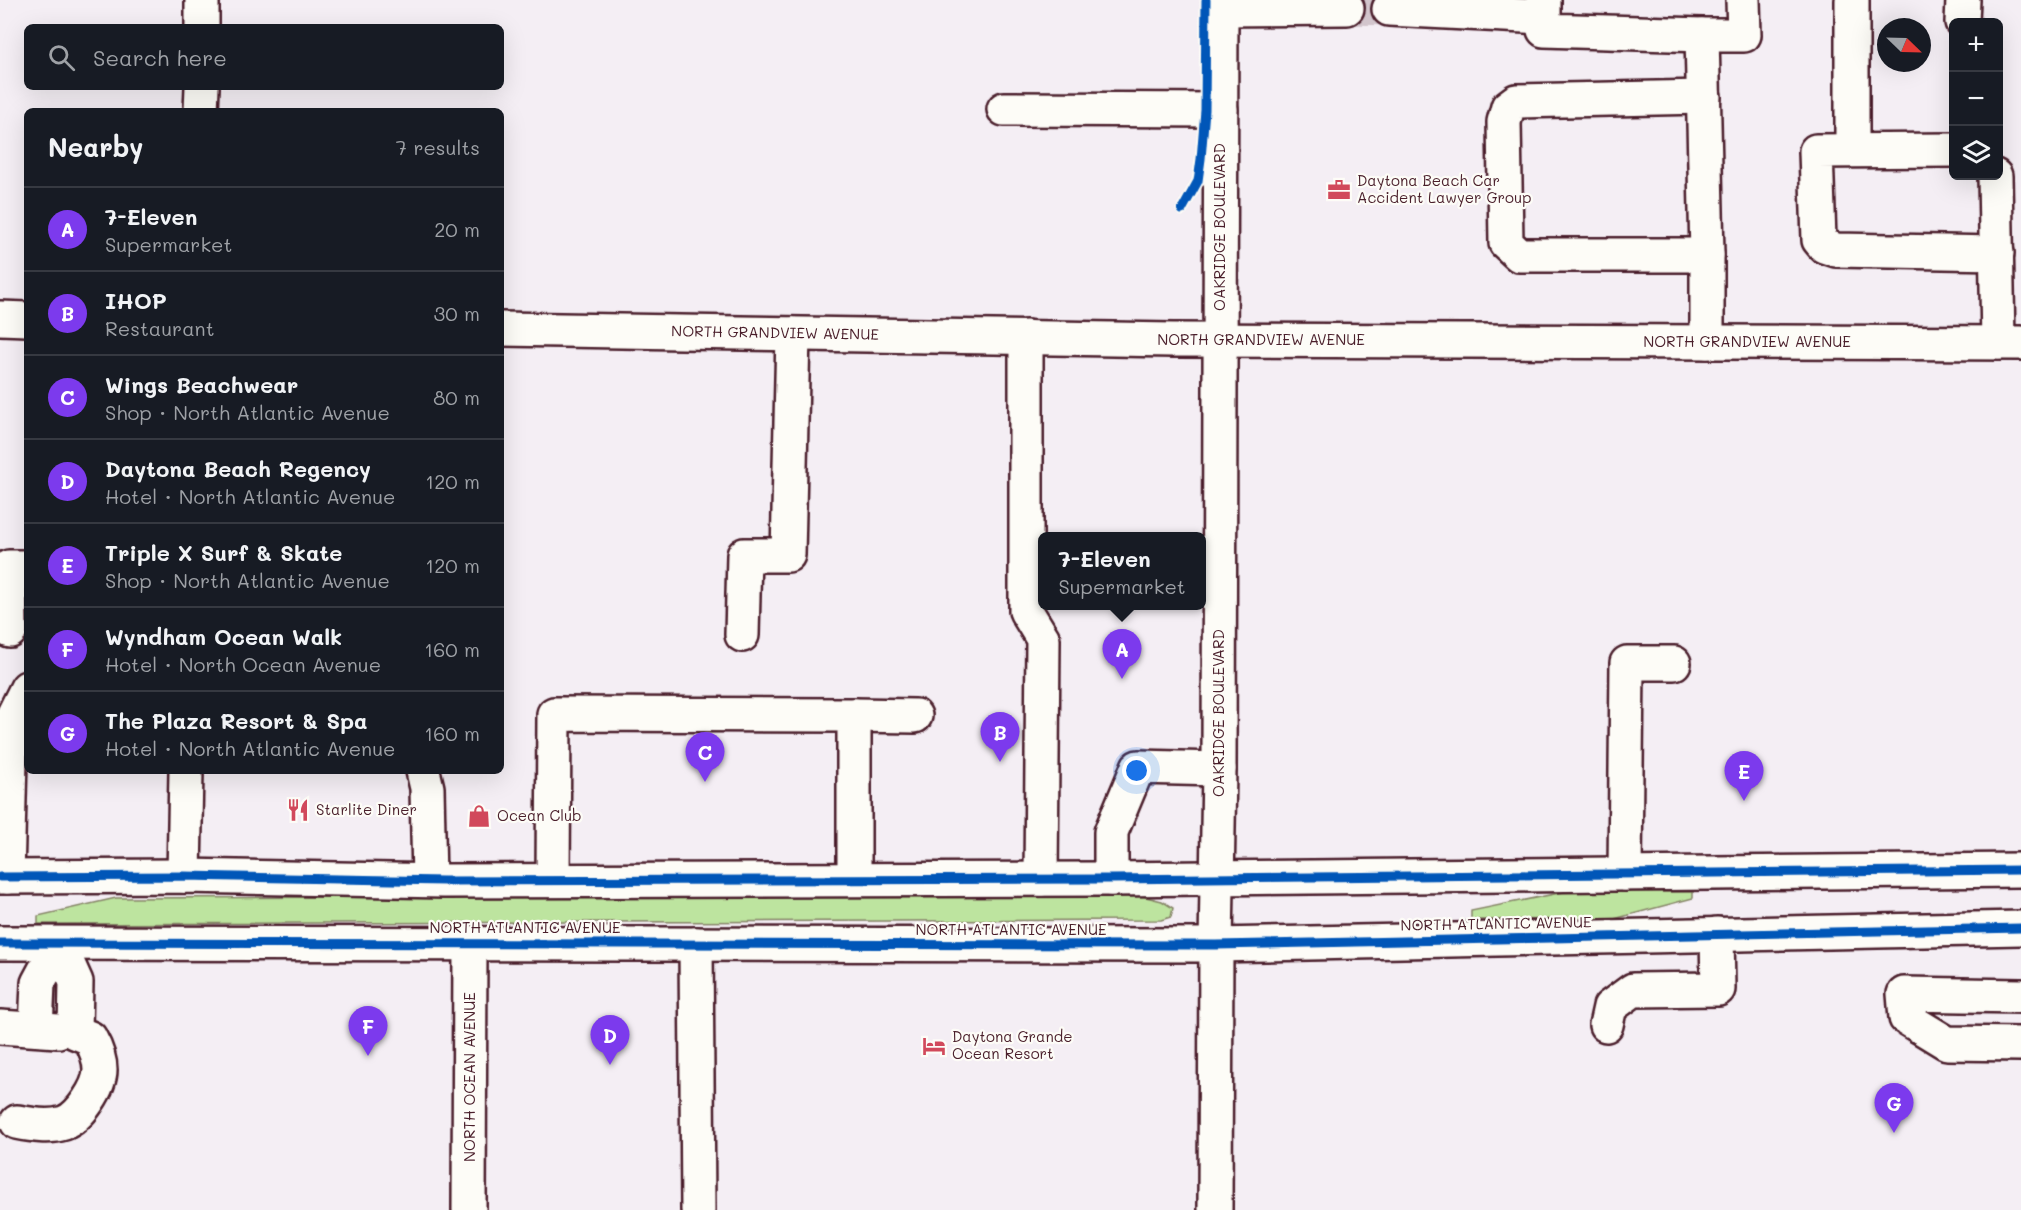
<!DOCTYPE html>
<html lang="en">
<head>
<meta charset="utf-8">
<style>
  body { margin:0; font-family:Mali,sans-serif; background:#20242c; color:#f1f3f6 }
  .controls { position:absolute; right:18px; top:18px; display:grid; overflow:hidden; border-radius:9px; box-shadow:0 6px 24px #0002 }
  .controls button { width:54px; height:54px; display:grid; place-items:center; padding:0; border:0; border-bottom:2px solid #363941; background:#171b24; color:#f1f3f6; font:30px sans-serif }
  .compass { position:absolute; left:1877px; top:18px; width:54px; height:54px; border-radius:50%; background:#171b24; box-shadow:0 6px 24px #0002; rotate:113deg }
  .you { position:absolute; left:1137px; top:771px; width:21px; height:21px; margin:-15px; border:4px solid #fff; border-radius:50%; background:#1a73e8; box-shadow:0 0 0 9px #1a73e833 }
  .badge { display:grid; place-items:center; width:39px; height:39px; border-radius:50%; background:#7c3aed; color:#fff; font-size:20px; font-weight:700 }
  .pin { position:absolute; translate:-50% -50px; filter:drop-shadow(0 2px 3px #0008) }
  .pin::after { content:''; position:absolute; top:32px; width:21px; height:18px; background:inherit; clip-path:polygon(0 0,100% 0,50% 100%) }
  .popup { position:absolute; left:1038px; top:532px; width:168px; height:78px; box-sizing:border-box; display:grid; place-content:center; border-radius:9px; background:#171b24; filter:drop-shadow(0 2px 4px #0005); font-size:20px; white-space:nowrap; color:#9ea1a6 }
  .popup b { font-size:22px; color:#f1f3f6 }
  .popup::after { content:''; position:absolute; left:50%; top:100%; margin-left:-12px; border:12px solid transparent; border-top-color:#171b24 }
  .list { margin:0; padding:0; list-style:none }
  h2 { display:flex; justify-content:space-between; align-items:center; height:78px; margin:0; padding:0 24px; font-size:26px }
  h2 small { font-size:20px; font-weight:400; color:#9ea1a6 }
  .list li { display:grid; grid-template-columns:39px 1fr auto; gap:18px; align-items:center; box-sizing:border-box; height:84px; padding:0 24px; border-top:2px solid #363941 }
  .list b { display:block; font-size:22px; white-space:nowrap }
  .list p { margin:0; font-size:20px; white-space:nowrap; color:#9ea1a6 }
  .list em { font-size:20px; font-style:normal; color:#9ea1a6 }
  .icon { flex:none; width:33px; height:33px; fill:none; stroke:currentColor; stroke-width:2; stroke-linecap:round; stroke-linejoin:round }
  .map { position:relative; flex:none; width:2021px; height:1210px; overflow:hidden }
  .search { position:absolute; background:#171b24; box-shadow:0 6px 24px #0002; left:24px; top:24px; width:480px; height:66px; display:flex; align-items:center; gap:15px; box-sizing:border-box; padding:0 21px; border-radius:9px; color:#9ea1a6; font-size:22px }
  .panel { position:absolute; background:#171b24; box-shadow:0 6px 24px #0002; left:24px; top:108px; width:480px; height:666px; border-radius:9px }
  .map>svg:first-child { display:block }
</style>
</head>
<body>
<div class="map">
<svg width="2021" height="1210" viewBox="0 0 2021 1210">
  <rect width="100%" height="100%" fill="#f4eef4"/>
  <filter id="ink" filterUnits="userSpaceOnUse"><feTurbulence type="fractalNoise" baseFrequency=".0167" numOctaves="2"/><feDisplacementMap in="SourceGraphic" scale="12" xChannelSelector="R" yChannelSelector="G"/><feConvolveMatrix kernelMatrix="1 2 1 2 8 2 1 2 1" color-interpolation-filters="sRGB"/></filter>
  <g filter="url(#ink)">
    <g fill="#bde49f" stroke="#848265" stroke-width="1.5">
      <path d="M 1569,891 L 1693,892 L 1693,898 L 1614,919 L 1471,920 L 1471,911 Z"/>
      <path d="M 1134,894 L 1162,901 L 1173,908 L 1171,917 L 1161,920 L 38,924 L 38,916 L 116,898 Z"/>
    </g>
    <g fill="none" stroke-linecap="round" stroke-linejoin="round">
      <path stroke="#d2c5cc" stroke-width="33" stroke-dasharray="33 16" stroke-linecap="butt" d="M 1347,8 L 1389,9"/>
      <g stroke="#4a1f2b" stroke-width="38">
        <g id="minor">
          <path d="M 1544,0 L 1544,30 L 1702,35"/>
          <path d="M 1221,9 L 1347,8"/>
          <path d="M 1389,9 L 1544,17"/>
          <path d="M 1962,22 L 1963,0"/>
          <path d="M 202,27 L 202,0"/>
          <path d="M 1704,97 L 1516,101 L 1508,107 L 1504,122 L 1506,243 L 1519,255 L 1707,255"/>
          <path d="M 1004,109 L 1221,110"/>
          <path d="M 201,111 L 202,87"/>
          <path d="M 1852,150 L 1852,0"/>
          <path d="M 1954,150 L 1816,151 L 1819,240 L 1824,246 L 1836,250 L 1997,253"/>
          <path d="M 1995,176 L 1998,343"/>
          <path d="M 0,318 L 27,319"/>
          <path d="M 501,329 L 1173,340 L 2021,343"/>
          <path d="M 1026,337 L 1026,611 L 1043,639 L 1041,879"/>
          <path d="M 1707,342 L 1707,255 L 1702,35 L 1744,35 L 1743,0"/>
          <path d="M 10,631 L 9,567 L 27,567"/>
          <path d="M 742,635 L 744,555 L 788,555 L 793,334"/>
          <path d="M 854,715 L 915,716"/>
          <path d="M 423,771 L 427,788 L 429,880"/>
          <path d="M 1625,874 L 1627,663 L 1674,663"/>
          <path d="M 184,876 L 186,771"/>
          <path d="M 7,877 L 11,720 L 27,688"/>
          <path d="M 1111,879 L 1111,832 L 1138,767 L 1219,769"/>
          <path d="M 553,880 L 554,714 L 854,715 L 854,879"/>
          <path d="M 696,944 L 698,1210"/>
          <path d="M 2021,996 L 1904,994 L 1906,1018 L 1947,1043 L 2021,1044"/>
          <path d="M 1606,1025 L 1610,1007 L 1633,990 L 1718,989 L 1717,934"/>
          <path d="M 0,1027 L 58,1031"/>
          <path d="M 17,1122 C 32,1125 49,1128 64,1123 C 80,1117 100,1087 100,1070 C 100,1060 95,1047 90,1038 L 75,1032 L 76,982 L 59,944 L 38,983 L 36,1029"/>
          <path d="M 469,1210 L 470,943"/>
          <path d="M 1215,1210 L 1216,945"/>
        </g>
      </g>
      <g stroke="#4a1f2b" stroke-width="38">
        <g id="major">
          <path d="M 0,877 L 184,876 L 444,881 L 1111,879 L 2021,870"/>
          <path d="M 0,943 L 1216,945 L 2021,928"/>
          <path d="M 1216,945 L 1219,769 L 1221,0"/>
        </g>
      </g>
      <use href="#minor" stroke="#fdfcf7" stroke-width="33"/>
      <use href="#major" stroke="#fdfcf7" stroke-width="33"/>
      <g stroke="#fdfcf7" stroke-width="13">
        <g id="cycleway">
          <path d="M 1182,210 L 1198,181 L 1201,159 L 1205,110 L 1206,0"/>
          <path d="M 0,877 L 184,876 L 444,881 L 1111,879 L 2021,870"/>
          <path d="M 0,943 L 1216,945 L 2021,928"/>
        </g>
      </g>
      <use href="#cycleway" stroke="#0057b8" stroke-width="9"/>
    </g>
  </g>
  <defs>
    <g id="office-bare" transform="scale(1.8)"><path d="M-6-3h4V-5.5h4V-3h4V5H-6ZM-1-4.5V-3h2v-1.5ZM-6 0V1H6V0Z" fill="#d1495b" stroke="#fdfcf7" stroke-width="2.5" paint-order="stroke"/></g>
    <g id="restaurant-bare" transform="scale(1.8)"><path d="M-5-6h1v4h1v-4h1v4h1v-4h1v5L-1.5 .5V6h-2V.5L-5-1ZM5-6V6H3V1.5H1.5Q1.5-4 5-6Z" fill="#d1495b" stroke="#fdfcf7" stroke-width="2.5" paint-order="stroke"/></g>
    <g id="shop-bare" transform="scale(1.8)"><path d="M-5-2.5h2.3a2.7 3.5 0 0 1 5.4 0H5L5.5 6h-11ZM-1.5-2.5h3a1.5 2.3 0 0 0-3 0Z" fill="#d1495b" stroke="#fdfcf7" stroke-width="2.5" paint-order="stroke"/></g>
    <g id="hotel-bare" transform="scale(1.8)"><path d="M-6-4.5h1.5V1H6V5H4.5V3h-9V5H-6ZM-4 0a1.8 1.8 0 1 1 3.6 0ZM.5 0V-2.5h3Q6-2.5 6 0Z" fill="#d1495b" stroke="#fdfcf7" stroke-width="2.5" paint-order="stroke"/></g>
  </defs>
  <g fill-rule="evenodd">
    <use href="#office-bare" x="1339" y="190"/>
    <use href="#restaurant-bare" x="298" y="810"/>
    <use href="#shop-bare" x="479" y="816"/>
    <use href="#hotel-bare" x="934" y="1046"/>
  </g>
  <g text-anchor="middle" stroke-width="4.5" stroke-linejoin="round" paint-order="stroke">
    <g font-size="15" fill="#4a1f2b" stroke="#fdfcf7" text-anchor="start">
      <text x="1357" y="186">Daytona Beach Car<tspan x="1357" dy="17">Accident Lawyer Group</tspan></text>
      <text x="316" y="815">Starlite Diner</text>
      <text x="497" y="821">Ocean Club</text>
      <text x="952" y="1042">Daytona Grande<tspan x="952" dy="17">Ocean Resort</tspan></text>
    </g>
    <g font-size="15" fill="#4a1f2b" stroke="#fdfcf7">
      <text transform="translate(1220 227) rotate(-90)" y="5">OAKRIDGE BOULEVARD</text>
      <text transform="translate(775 333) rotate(1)" y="5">NORTH GRANDVIEW AVENUE</text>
      <text x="1261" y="345">NORTH GRANDVIEW AVENUE</text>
      <text x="1747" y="347">NORTH GRANDVIEW AVENUE</text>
      <text transform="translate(1219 713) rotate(-90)" y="5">OAKRIDGE BOULEVARD</text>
      <text transform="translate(1496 924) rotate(-1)" y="5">NORTH ATLANTIC AVENUE</text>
      <text x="525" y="933">NORTH ATLANTIC AVENUE</text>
      <text x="1011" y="935">NORTH ATLANTIC AVENUE</text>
      <text transform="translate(470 1077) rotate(-90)" y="5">NORTH OCEAN AVENUE</text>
    </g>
  </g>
</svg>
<div class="controls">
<button>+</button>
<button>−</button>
<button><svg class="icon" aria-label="layers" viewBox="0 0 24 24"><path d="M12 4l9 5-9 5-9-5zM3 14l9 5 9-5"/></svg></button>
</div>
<svg class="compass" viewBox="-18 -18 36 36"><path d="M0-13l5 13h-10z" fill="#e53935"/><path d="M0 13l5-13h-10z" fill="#9ea1a6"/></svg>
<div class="you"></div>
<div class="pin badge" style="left:1122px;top:679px">A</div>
<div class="popup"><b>7-Eleven</b>Supermarket</div>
<div class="pin badge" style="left:1000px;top:762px">B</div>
<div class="pin badge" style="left:705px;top:782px">C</div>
<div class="pin badge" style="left:610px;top:1065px">D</div>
<div class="pin badge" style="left:1744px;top:801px">E</div>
<div class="pin badge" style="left:368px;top:1056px">F</div>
<div class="pin badge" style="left:1894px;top:1133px">G</div>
<div class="search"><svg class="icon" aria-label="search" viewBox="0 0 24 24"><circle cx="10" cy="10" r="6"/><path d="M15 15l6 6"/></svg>Search here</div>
<section class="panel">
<h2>Nearby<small>7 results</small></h2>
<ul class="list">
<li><span class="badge">A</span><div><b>7-Eleven</b><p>Supermarket</p></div><em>20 m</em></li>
<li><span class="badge">B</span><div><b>IHOP</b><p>Restaurant</p></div><em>30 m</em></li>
<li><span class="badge">C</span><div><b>Wings Beachwear</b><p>Shop · North Atlantic Avenue</p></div><em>80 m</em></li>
<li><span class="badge">D</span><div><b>Daytona Beach Regency</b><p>Hotel · North Atlantic Avenue</p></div><em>120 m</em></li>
<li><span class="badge">E</span><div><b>Triple X Surf &amp; Skate</b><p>Shop · North Atlantic Avenue</p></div><em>120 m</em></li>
<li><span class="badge">F</span><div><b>Wyndham Ocean Walk</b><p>Hotel · North Ocean Avenue</p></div><em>160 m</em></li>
<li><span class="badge">G</span><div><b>The Plaza Resort &amp; Spa</b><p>Hotel · North Atlantic Avenue</p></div><em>160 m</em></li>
</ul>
</section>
</div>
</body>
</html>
